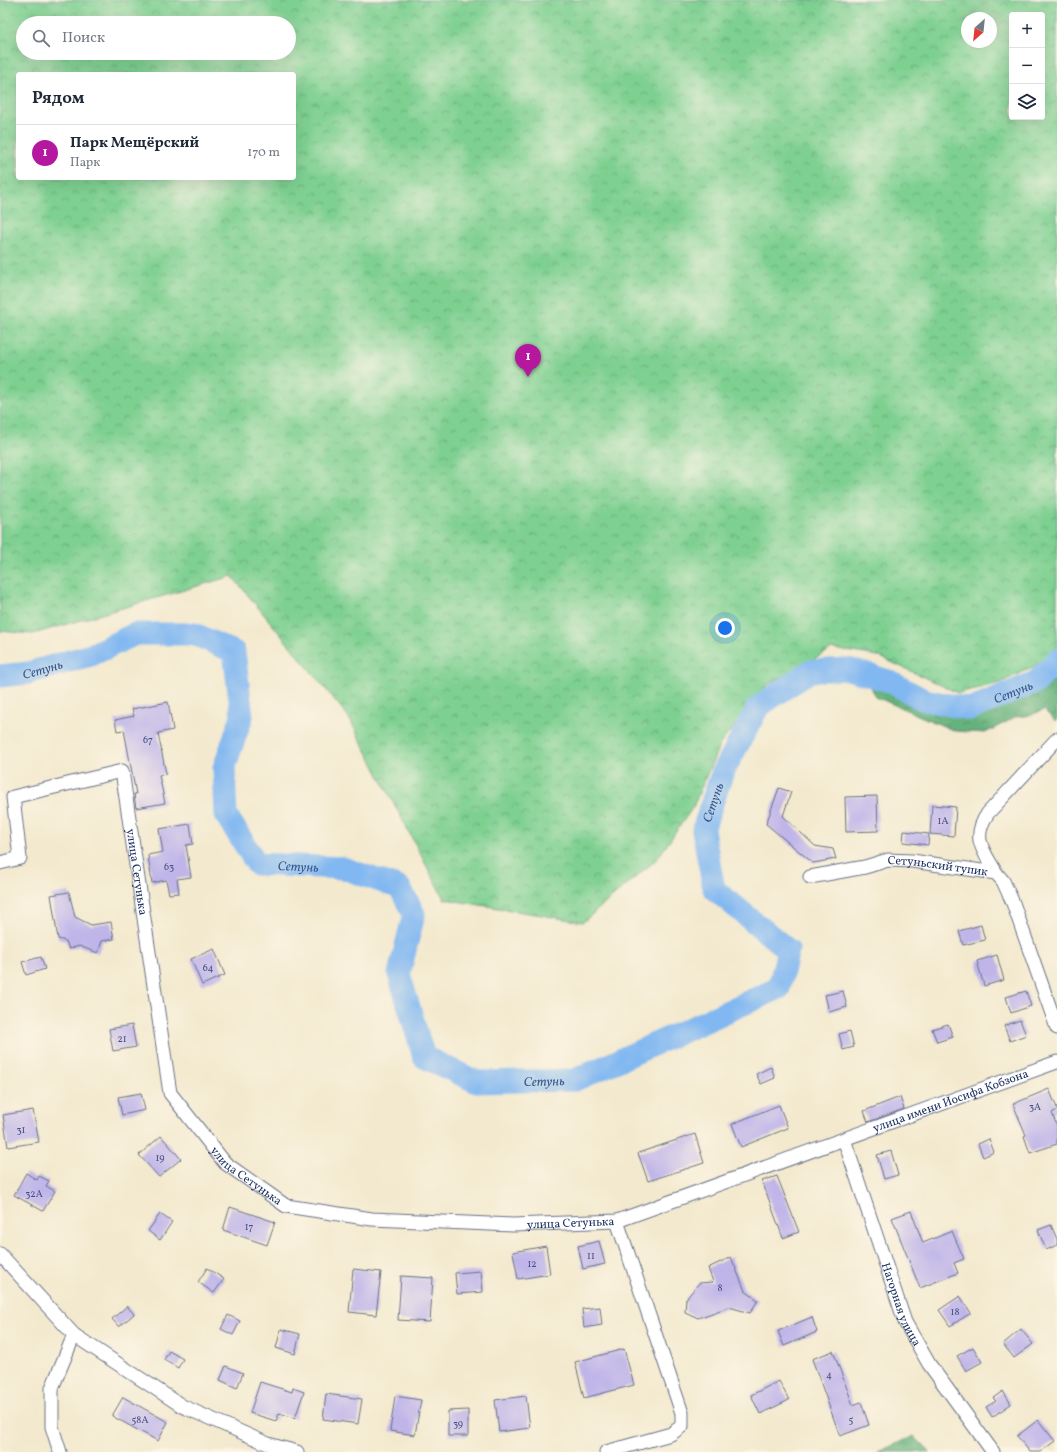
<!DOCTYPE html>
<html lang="ru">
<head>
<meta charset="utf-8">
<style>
  body { margin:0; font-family:Vollkorn,serif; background:#f2f2f3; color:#1f2937 }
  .controls { position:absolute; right:12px; top:12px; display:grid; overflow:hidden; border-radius:4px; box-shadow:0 4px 16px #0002 }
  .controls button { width:36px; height:36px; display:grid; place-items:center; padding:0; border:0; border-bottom:1px solid #e0e1e3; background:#fff; color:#1f2937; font:20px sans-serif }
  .compass { position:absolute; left:961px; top:12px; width:36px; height:36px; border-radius:50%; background:#fff; box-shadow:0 4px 16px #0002; rotate:207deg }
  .you { position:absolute; left:725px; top:628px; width:14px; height:14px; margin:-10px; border:3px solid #fff; border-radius:50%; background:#1a73e8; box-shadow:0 0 0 6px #1a73e833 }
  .badge { display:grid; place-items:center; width:26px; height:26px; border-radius:50%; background:#b5179e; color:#fff; font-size:13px; font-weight:700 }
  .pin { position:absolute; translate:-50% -33px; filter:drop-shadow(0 1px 2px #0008) }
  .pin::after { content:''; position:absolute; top:21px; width:14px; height:12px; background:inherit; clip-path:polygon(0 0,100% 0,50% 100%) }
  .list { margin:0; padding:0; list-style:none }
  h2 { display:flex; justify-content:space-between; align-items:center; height:52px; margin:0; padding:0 16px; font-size:17px }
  h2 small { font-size:13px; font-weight:400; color:#747a83 }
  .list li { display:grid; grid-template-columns:26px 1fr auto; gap:12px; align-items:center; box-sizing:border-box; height:56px; padding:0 16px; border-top:1px solid #e0e1e3 }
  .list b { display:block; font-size:15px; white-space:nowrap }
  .list p { margin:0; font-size:13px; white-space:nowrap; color:#747a83 }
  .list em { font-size:13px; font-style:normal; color:#747a83 }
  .icon { flex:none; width:22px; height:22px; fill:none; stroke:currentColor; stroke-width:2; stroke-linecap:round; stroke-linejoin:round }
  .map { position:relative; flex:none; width:1057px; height:1452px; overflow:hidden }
  .search { position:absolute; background:#fff; box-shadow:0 4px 16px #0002; left:16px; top:16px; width:280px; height:44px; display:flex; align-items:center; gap:10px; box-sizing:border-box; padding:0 14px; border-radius:22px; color:#747a83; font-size:15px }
  .panel { position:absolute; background:#fff; box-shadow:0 4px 16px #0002; left:16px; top:72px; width:280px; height:108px; border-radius:4px }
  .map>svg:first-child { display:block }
</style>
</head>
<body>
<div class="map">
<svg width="1057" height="1452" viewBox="0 0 1057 1452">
  <defs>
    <pattern id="forest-crowns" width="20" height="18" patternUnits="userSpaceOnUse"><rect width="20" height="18" fill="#66b27b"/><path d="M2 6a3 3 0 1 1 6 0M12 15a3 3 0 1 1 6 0" fill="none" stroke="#539168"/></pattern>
    <pattern id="park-crowns" width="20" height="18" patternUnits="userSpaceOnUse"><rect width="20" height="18" fill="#7ed091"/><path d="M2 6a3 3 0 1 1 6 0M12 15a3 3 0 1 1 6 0" fill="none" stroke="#66a97a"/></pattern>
  </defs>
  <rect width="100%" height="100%" fill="#fcf5e5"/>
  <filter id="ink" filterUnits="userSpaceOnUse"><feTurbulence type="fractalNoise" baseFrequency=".025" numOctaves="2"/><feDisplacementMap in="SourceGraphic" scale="8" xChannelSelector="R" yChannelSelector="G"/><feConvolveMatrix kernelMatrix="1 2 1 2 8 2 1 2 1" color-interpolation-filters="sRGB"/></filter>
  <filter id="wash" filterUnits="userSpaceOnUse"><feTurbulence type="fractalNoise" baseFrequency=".012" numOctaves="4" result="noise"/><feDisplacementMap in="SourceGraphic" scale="16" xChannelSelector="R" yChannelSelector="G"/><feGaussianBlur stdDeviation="0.9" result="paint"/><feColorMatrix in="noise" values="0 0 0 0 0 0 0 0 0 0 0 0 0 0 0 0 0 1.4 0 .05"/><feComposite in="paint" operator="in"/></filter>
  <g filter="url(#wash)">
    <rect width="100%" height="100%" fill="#f3e9ce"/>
    <g fill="url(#forest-crowns)" stroke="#40706c">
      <path d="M 1057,679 L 1057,719 L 1055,721 L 1044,710 L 1030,715 L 1016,717 L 985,733 L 955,731 L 876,697 L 869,683 L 887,687 L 942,709 L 968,714 L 1033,694 Z"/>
      <path d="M 914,1436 L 930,1452 L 878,1452 Z"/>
    </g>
    <path fill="url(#park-crowns)" stroke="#4c8078" fill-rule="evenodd" d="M 0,0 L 1057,0 L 1057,648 L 1040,663 L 1000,683 L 958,693 L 878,656 L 832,649 L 767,685 L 720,744 L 693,807 L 657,859 L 583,922 L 444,899 L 348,716 L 232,576 L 33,634 L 0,631 ZM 1012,15 L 1042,15 L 1042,117 L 1012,117 ZM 967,18 L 991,18 L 991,42 L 967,42 ZM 23,23 L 289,23 L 289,53 L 23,53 ZM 18,74 L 294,74 L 294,178 L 18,178 Z"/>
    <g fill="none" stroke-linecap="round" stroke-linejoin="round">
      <path stroke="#82b8f1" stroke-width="23" id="s1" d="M 0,676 L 28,673 L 91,655 L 135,634 L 194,634 L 234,652 L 242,716 L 224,768 L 226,815 L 257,864 L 343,868 L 400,888 L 414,914 L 399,974 L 424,1057 L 477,1082 L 575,1080 L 779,988 L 788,950 L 714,889 L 703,830 L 722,774 L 758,707 L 810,671 L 848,669 L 889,681 L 924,700 L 970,709 L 1036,682 L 1057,660"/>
    </g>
    <g id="blocks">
      <g fill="#bfb5e9">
        <path d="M 168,702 L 173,730 L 158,733 L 166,774 L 159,775 L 165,803 L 136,808 L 134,794 L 136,794 L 124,730 L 117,731 L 115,720 L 134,716 L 132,709 Z"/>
        <path d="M 779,788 L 791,792 L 783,816 L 815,846 L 833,849 L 836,859 L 813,863 L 766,824 Z"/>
        <path d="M 877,796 L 878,831 L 846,832 L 845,797 Z"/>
        <path d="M 932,805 L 956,807 L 954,836 L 930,834 Z"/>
        <path d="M 190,824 L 193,844 L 186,845 L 191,877 L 177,879 L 179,893 L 169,894 L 166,880 L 152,883 L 148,855 L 163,852 L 159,829 Z"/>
        <path d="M 904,831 L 929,834 L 928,845 L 903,842 Z"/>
        <path d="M 69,892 L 75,917 L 91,925 L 111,922 L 114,939 L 102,941 L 98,953 L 79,946 L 69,949 L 66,941 L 58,939 L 51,895 Z"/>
        <path d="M 981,925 L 985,940 L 963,945 L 959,931 Z"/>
        <path d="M 214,949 L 225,975 L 202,985 L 191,959 Z"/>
        <path d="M 997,955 L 1004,980 L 984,986 L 977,961 Z"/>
        <path d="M 41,957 L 45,969 L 26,975 L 22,962 Z"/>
        <path d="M 843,991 L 847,1007 L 829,1012 L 825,995 Z"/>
        <path d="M 1026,991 L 1031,1006 L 1011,1013 L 1006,997 Z"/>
        <path d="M 1020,1020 L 1026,1035 L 1010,1041 L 1004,1026 Z"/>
        <path d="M 948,1024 L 953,1037 L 937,1042 L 932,1029 Z"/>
        <path d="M 132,1025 L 136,1047 L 113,1051 L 109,1029 Z"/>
        <path d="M 850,1031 L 854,1047 L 843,1050 L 839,1034 Z"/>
        <path d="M 771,1067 L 775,1078 L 761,1084 L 756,1074 Z"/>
        <path d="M 1049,1089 L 1057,1108 L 1057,1110 L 1052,1113 L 1057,1126 L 1057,1144 L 1030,1153 L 1024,1136 L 1026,1135 L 1013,1104 Z"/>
        <path d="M 141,1093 L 145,1110 L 122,1115 L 118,1097 Z"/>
        <path d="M 900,1097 L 904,1109 L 868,1122 L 864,1111 Z"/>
        <path d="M 779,1105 L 788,1128 L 741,1147 L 732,1124 Z"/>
        <path d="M 33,1110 L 39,1142 L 8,1147 L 3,1115 Z"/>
        <path d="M 695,1134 L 704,1163 L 648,1181 L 638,1153 Z"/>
        <path d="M 161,1136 L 181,1159 L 159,1177 L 139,1155 Z"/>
        <path d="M 989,1139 L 994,1152 L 983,1157 L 978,1144 Z"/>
        <path d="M 891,1151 L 898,1175 L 884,1179 L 877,1155 Z"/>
        <path d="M 26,1173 L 37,1180 L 39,1176 L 49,1181 L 46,1186 L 55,1191 L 43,1211 L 14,1195 Z"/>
        <path d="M 777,1176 L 799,1232 L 783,1238 L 762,1181 Z"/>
        <path d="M 230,1207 L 275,1222 L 267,1245 L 223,1230 Z"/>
        <path d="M 911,1211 L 923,1243 L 952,1231 L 964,1259 L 954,1263 L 958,1273 L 920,1288 L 892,1218 Z"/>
        <path d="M 160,1214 L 172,1222 L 160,1240 L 148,1231 Z"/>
        <path d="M 1051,1225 L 1057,1239 L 1057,1245 L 1046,1250 L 1038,1230 Z"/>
        <path d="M 599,1241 L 605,1264 L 583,1269 L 578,1246 Z"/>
        <path d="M 546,1246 L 550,1274 L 518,1279 L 513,1252 Z"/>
        <path d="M 731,1257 L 745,1291 L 758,1300 L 750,1313 L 729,1307 L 698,1318 L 685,1312 L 686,1299 L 699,1283 L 713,1282 L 708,1268 Z"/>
        <path d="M 207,1268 L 224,1279 L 214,1293 L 198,1282 Z"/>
        <path d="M 353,1269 L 381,1272 L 376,1315 L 349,1312 Z"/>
        <path d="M 481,1271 L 483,1292 L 457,1294 L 455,1273 Z"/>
        <path d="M 401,1276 L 433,1278 L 430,1322 L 398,1320 Z"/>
        <path d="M 960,1296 L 971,1313 L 950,1326 L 939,1310 Z"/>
        <path d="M 127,1306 L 134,1314 L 119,1327 L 112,1319 Z"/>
        <path d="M 600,1307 L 602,1325 L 584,1328 L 582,1309 Z"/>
        <path d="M 228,1315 L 240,1321 L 233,1335 L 221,1329 Z"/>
        <path d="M 812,1317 L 817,1332 L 784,1346 L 778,1331 Z"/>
        <path d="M 281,1329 L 300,1334 L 295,1354 L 276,1348 Z"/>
        <path d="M 1021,1329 L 1033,1344 L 1014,1358 L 1003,1344 Z"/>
        <path d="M 973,1347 L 982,1362 L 966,1371 L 957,1356 Z"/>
        <path d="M 624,1349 L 634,1385 L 584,1398 L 575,1362 Z"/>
        <path d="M 169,1351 L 183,1359 L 178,1368 L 164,1360 Z"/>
        <path d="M 833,1351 L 853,1405 L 861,1402 L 869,1425 L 840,1436 L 812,1359 Z"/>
        <path d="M 226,1366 L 243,1373 L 237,1388 L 220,1380 Z"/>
        <path d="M 779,1381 L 789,1400 L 760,1414 L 751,1395 Z"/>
        <path d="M 260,1382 L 292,1392 L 293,1388 L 304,1392 L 295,1418 L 279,1413 L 276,1421 L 250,1413 Z"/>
        <path d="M 1003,1391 L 1011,1404 L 992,1417 L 986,1407 L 996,1401 L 993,1398 Z"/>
        <path d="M 326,1394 L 362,1399 L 358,1424 L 323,1419 Z"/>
        <path d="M 395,1396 L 421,1400 L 415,1435 L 390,1431 Z"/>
        <path d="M 526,1396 L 530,1428 L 499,1432 L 495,1400 Z"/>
        <path d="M 123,1397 L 168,1422 L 158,1441 L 112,1416 Z"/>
        <path d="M 468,1410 L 468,1436 L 448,1436 L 448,1411 Z"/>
        <path d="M 1038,1420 L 1055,1441 L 1040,1452 L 1030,1452 L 1017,1436 Z"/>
      </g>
    </g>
  </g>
  <g filter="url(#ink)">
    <use href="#blocks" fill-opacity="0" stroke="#677085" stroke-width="1"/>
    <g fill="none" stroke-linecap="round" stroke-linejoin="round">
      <g stroke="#677085" stroke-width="15">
        <g id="street">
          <path id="s2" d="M 0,863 L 20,858 L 13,797 L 122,771 L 170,1093 L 225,1163 L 286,1206 L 372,1219 L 513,1225 L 617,1221 L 1057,1062"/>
          <path d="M 996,873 C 983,850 971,838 988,813 L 1057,739"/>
          <path id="s3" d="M 810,877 L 865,867 L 888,860 L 912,861 L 996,873 L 1003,881 L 1013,903 L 1057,1028"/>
          <path id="s4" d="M 844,1139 L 905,1322 L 929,1364 L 993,1452"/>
          <path d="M 0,1254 L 74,1335 L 182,1406 L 268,1444 L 297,1452"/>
          <path d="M 60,1452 L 52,1427 L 52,1388 L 74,1335"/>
          <path d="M 606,1452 L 671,1434 L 682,1426 L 682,1413 L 617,1221"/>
        </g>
      </g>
      <use href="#street" stroke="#fff" stroke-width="13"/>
    </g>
  </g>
  <g text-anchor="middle" stroke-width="4" stroke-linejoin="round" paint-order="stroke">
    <g font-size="10" fill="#445081">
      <text x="148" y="743">67</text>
      <text x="943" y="824">1А</text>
      <text x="169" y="870">63</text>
      <text x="208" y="971">64</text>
      <text x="122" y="1042">21</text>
      <text x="1035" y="1110">3А</text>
      <text x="21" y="1133">31</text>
      <text x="160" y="1161">19</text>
      <text x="34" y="1197">32А</text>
      <text x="249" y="1230">17</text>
      <text x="591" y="1259">11</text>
      <text x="532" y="1267">12</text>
      <text x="720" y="1291">8</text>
      <text x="955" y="1315">18</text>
      <text x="829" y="1378">4</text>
      <text x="140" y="1423">58А</text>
      <text x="851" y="1423">5</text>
      <text x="458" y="1427">39</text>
    </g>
    <g font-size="12" fill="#1b2f5e" stroke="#fcf5e5">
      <text dy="4" stroke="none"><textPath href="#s3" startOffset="130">Сетуньский тупик</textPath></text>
      <text dy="4" stroke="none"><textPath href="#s2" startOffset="296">улица Сетунька</textPath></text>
      <text dy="4" stroke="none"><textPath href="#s2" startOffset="1370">улица имени Иосифа Кобзона</textPath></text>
      <text dy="4" stroke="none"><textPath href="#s2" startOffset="633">улица Сетунька</textPath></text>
      <text dy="4" stroke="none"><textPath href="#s2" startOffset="969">улица Сетунька</textPath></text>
      <text dy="4" stroke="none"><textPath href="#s4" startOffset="175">Нагорная улица</textPath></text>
    </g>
    <g font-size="13" font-style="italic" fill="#3a588a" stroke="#fcf5e5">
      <text dy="5" stroke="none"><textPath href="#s1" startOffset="43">Сетунь</textPath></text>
      <text dy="5" stroke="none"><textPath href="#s1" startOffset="1782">Сетунь</textPath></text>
      <text dy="5" stroke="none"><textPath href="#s1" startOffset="1399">Сетунь</textPath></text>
      <text dy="5" stroke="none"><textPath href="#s1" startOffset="511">Сетунь</textPath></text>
      <text dy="5" stroke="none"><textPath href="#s1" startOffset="920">Сетунь</textPath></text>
    </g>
  </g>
</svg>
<div class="controls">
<button>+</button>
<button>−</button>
<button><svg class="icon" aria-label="layers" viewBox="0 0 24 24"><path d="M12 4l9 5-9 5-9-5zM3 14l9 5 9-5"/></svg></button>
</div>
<svg class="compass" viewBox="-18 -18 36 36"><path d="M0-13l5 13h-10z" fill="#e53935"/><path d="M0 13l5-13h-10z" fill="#747a83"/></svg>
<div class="you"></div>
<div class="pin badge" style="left:528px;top:377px">1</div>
<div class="search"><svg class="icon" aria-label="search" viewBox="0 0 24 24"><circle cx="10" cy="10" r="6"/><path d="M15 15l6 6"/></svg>Поиск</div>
<section class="panel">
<h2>Рядом<small></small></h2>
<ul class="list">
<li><span class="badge">1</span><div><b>Парк Мещёрский</b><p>Парк</p></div><em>170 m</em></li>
</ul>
</section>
</div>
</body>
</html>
